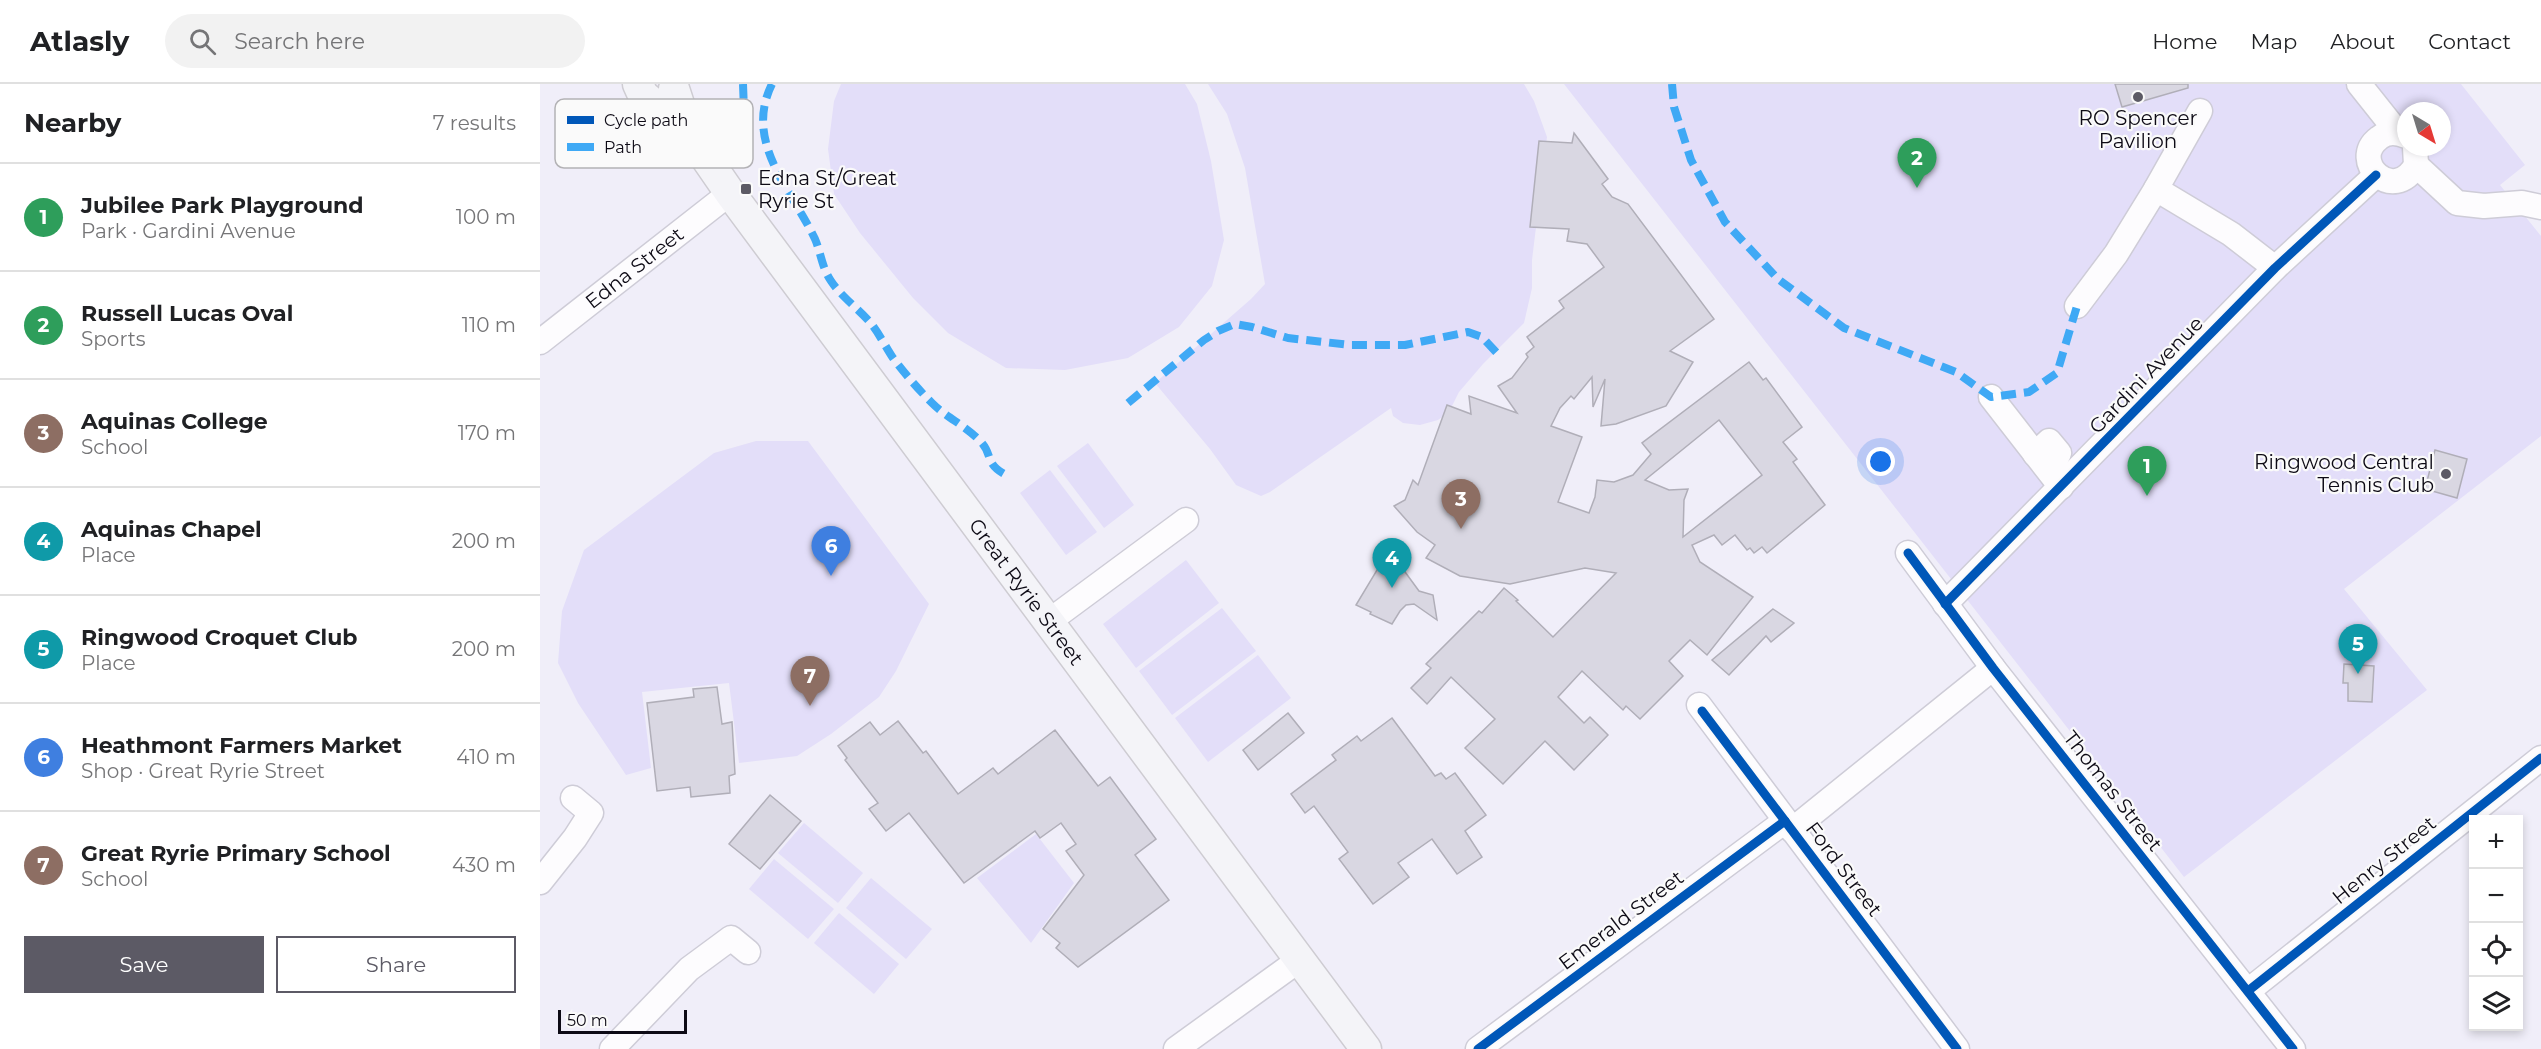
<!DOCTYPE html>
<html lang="en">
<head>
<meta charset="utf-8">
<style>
  body { margin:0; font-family:Montserrat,sans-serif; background:#f2f2f2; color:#202124 }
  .controls { position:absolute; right:18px; bottom:18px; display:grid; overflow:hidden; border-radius:0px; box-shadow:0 3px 9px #0003 }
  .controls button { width:54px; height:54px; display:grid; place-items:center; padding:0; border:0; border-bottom:2px solid #e0e0e0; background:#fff; color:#202124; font:30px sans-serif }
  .compass { position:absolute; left:1857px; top:18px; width:54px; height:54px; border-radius:50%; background:#fff; box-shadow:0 3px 9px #0003; rotate:142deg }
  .scale { position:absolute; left:18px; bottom:15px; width:129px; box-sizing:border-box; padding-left:6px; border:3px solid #0d0a15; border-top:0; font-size:16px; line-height:21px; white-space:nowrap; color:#0d0a15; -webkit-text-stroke:4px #fafafa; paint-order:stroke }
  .you { position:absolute; left:1341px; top:378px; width:21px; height:21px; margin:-15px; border:4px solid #fff; border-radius:50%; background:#1a73e8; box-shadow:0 0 0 9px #1a73e833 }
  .badge { display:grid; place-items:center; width:39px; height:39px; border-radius:50%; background:#5c5a65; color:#fff; font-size:20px; font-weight:700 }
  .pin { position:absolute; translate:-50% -50px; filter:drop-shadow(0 2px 3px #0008) }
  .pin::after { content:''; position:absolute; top:32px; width:21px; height:18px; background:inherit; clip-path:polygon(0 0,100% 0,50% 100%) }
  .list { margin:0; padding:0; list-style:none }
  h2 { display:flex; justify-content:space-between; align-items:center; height:78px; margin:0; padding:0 24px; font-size:26px }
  h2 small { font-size:20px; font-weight:400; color:#757577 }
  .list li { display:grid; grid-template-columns:39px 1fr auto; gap:18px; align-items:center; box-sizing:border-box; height:108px; padding:0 24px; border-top:2px solid #e0e0e0 }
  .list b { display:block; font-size:22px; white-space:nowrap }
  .list p { margin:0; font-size:20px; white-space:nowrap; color:#757577 }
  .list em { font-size:20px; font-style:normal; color:#757577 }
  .actions { display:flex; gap:12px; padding:18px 24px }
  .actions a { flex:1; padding:14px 0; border:2px solid #5c5a65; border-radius:0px; text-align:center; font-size:21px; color:#5c5a65 }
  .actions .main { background:#5c5a65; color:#fff }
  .icon { flex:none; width:33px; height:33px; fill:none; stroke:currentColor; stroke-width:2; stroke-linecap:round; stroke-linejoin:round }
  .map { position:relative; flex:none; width:2001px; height:965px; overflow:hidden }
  header { display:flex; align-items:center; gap:36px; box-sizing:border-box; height:84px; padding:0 30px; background:#fff; border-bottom:2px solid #e0e0e0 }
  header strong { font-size:28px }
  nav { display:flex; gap:33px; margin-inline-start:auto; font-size:21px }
  .search { width:420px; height:54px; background:#f2f2f2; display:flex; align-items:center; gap:15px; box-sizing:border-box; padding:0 21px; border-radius:33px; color:#757577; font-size:22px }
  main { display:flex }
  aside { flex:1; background:#fff }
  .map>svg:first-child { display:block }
</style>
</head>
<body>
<header>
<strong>Atlasly</strong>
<div class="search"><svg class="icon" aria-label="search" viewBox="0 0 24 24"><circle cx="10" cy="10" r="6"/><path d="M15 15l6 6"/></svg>Search here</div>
<nav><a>Home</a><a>Map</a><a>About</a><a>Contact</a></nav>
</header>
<main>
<aside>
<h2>Nearby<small>7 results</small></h2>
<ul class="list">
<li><span class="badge" style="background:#2e9e5b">1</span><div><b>Jubilee Park Playground</b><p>Park · Gardini Avenue</p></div><em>100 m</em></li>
<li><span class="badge" style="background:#2e9e5b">2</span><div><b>Russell Lucas Oval</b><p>Sports</p></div><em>110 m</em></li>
<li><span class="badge" style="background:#8d6e63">3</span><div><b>Aquinas College</b><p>School</p></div><em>170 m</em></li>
<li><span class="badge" style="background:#0f9aa8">4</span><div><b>Aquinas Chapel</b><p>Place</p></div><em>200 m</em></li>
<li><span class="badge" style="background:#0f9aa8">5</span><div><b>Ringwood Croquet Club</b><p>Place</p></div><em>200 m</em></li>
<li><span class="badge" style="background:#3f7fe0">6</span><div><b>Heathmont Farmers Market</b><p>Shop · Great Ryrie Street</p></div><em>410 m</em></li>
<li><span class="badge" style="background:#8d6e63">7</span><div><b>Great Ryrie Primary School</b><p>School</p></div><em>430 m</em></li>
</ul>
<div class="actions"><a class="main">Save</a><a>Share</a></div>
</aside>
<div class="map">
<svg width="2001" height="965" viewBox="0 0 2001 965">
  <rect width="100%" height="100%" fill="#f0eef9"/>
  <g fill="#e3def9" fill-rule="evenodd">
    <path d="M 301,0 L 645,0 L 657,20 L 671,77 L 684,156 L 672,202 L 639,243 L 588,274 L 525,286 L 466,284 L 408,249 L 373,214 L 320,149 L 294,110 L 288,65 L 294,17 Z"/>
    <path d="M 668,0 L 984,0 L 994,17 L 1007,53 L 992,176 L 992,204 L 984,239 L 943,280 L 919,308 L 909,328 L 898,336 L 880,341 L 863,339 L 853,332 L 851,324 L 730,408 L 721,412 L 696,401 L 670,365 L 615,299 L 711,215 L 725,200 L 705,84 L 687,30 Z"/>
    <path d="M 1024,0 L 1921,0 L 1985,81 L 1960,101 L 2001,152 L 2001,352 L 1804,505 L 1887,606 L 1644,793 ZM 1866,27 L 1902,27 L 1902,63 L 1866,63 Z"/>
    <path d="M 216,357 L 268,357 L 389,520 L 356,587 L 339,613 L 291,650 L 257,672 L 199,679 L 189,599 L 102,608 L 111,684 L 86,691 L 38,619 L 18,579 L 22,527 L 44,466 L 174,369 Z"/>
    <path d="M 548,359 L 594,421 L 564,444 L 517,382 Z"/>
    <path d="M 510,386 L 557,448 L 526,471 L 480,409 Z"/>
    <path d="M 646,476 L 679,519 L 596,584 L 563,540 Z"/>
    <path d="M 682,524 L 716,567 L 632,631 L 599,587 Z"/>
    <path d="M 718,571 L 751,614 L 668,678 L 635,634 Z"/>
    <path d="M 264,739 L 323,789 L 298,819 L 238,769 Z"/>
    <path d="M 496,750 L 534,799 L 491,859 L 437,794 Z"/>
    <path d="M 234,775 L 294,825 L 268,855 L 209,805 Z"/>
    <path d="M 331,794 L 392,845 L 366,875 L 306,824 Z"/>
    <path d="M 299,829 L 359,880 L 334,910 L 274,859 Z"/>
  </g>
  <g fill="#d9d7e2" stroke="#b0aeb8" stroke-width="1.5" fill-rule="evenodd">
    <path d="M 1575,0 L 1648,0 L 1648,4 L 1582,23 Z"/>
    <path d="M 1034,49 L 1068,95 L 1062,100 L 1072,113 L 1088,120 L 1174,235 L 1130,267 L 1153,278 L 1126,322 L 1076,340 L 1061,342 L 1065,295 L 1053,323 L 1052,293 L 1034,315 L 1031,312 L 1020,324 L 1011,342 L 1042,353 L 1018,418 L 1049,429 L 1055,413 L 1057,396 L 1074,398 L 1093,391 L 1111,370 L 1102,359 L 1209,278 L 1223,296 L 1226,294 L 1262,343 L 1243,358 L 1257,375 L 1253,378 L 1285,421 L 1227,469 L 1222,463 L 1214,469 L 1210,464 L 1207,466 L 1195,451 L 1182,461 L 1174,451 L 1152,461 L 1160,478 L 1213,513 L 1167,571 L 1150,556 L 1129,577 L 1143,592 L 1100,635 L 1086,622 L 1083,626 L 1042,587 L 1018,613 L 1044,639 L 1050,633 L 1068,651 L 1034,686 L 1005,657 L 963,700 L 925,664 L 955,635 L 911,593 L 887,620 L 871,604 L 891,584 L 886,580 L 939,527 L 942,529 L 964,504 L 978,516 L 976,517 L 1013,553 L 1076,489 L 1045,484 L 970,500 L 920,492 L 886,474 L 895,461 L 877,448 L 854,422 L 865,416 L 873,396 L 878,401 L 907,321 L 931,330 L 929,312 L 977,329 L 958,302 L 972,294 L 988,273 L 986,270 L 994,263 L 987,253 L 1024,224 L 1019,217 L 1064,183 L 1047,160 L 1027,157 L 1029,145 L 990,143 L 999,57 L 1032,59 ZM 1179,336 L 1222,391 L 1143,453 L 1144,416 L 1148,405 L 1129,406 L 1105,396 Z"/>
    <path d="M 1895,366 L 1927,375 L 1917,414 L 1885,405 Z"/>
    <path d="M 849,466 L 879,507 L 893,511 L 897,536 L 874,520 L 866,521 L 860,527 L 852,540 L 830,530 L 831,528 L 816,521 Z"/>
    <path d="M 1233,525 L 1254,539 L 1231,558 L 1226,552 L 1189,591 L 1172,576 Z"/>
    <path d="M 1804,580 L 1834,582 L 1832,618 L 1808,617 L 1808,599 L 1803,599 Z"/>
    <path d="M 177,603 L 182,640 L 192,638 L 195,690 L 189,692 L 190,709 L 151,713 L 150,703 L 117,707 L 107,619 L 154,613 L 153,605 Z"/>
    <path d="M 748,629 L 764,649 L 718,686 L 703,666 Z"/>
    <path d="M 852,634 L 895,692 L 901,689 L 906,695 L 915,689 L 946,731 L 925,747 L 942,773 L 917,790 L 892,755 L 858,779 L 869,793 L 833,820 L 799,775 L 808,768 L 774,722 L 765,729 L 751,710 L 796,676 L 792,671 L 817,652 L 821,657 Z"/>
    <path d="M 358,637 L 383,669 L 386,667 L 418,710 L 453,684 L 458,690 L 515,646 L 558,702 L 570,693 L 616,755 L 595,771 L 629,816 L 538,883 L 516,864 L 520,859 L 503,845 L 544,791 L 526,767 L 536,760 L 521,739 L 500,754 L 495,747 L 424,799 L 369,729 L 346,747 L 329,725 L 338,719 L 305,676 L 307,674 L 298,662 L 330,638 L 340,651 Z"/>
    <path d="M 230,711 L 261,737 L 220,785 L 189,760 Z"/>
  </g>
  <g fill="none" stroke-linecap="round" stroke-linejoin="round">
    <g stroke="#ceccd7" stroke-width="27">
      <g id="minor">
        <path d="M 1819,0 L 1858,49"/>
        <path d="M 1660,27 L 1616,105 L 1691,150 L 1735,184"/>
        <path d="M 1866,52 C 1857,48 1847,47 1839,54 C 1808,77 1854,121 1876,81 L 1875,63"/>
        <path d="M 1876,81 L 1917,119 L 1944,122 L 1982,119 L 2001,123"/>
        <path d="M 1537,222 L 1576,170 L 1616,105"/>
        <path id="s1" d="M 0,258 L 190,109"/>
        <path d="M 1451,313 L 1521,403"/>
        <path d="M 1495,370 L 1509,357 L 1519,369 L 1510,388"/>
        <path d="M 1368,469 L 1453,584 L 1753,965"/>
        <path d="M 1405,520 L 1735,184 L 1836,91"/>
        <path d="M 508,538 L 646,436"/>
        <path d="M 1159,621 L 1417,965"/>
        <path d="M 1252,746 L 1453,584"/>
        <path d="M 0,798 L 35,754 L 51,729 L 33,714"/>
        <path d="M 1708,907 L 2001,674"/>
        <path d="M 72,965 L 149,885 L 191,854 L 208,868"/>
        <path d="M 636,965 L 759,876"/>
        <path d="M 938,965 L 1245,737"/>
      </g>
    </g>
    <g stroke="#ceccd2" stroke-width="33">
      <g id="major">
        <path d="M 98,0 L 103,11 L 148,48"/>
        <path id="s2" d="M 134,5 L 148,48 L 190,109 L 826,965"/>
      </g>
    </g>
    <use href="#minor" stroke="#fdfcfe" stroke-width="24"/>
    <use href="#major" stroke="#f4f4f8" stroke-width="30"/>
    <g stroke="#3fa9f5" stroke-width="8" stroke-dasharray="15 8" stroke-linecap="butt">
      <path d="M 203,0 L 205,53"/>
      <path d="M 232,0 C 203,58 252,106 275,155 C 281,169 282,184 291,197 C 301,212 316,223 328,236 C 338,247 345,262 353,274 C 365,290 378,305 392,319 C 406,333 424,341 438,355 C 455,370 442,379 468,392"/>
      <path d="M 1132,0 L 1134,23 L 1151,76 L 1185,138 L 1238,195 L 1304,244 L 1416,288 L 1451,313 L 1489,308 L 1517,289 L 1537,222"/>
      <path d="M 588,319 L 664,256 L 678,247 L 695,240 L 712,243 L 748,254 L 810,261 L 865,261 L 928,248 L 942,253 L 957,269"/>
    </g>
    <g stroke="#fafafa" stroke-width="13">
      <g id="cycleway">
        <path d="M 1368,469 L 1453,584 L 1753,965"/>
        <path d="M 1405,520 L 1735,184 L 1836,91"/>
        <path d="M 1162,627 L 1417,965"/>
        <path d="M 1708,907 L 2001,674"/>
        <path d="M 938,965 L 1245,737"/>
      </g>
    </g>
    <use href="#cycleway" stroke="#0057b8" stroke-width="9"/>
  </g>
  <g fill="#5c5a65" stroke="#fafafa" stroke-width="2">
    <circle cx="1598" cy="13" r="6"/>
    <rect x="200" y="99" width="12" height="12" rx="3"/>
    <circle cx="1906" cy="390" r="6"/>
  </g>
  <g text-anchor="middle" stroke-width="4.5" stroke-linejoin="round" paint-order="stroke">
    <g font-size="20" fill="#0d0a15" stroke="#fafafa">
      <text x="1598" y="41">RO Spencer<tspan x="1598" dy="23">Pavilion</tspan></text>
      <text x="218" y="101" text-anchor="start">Edna St/Great<tspan x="218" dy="23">Ryrie St</tspan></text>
      <text x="1894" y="385" text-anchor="end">Ringwood Central<tspan x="1894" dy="23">Tennis Club</tspan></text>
    </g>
    <g font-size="20" fill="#0d0a15" stroke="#fafafa">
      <text dy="7" stroke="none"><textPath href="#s1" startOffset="120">Edna Street</textPath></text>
      <text transform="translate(1606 291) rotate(-46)" y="7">Gardini Avenue</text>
      <text dy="7" stroke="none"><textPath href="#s2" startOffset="616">Great Ryrie Street</textPath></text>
      <text transform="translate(1573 707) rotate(52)" y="7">Thomas Street</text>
      <text transform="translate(1844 776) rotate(-39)" y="7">Henry Street</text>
      <text transform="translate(1304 785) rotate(53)" y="7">Ford Street</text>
      <text transform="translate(1081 836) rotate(-37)" y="7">Emerald Street</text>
    </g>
  </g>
  <rect x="15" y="15" width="198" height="69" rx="9" fill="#fafafa" stroke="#b3b2b5" stroke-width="1.5"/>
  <rect x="27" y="32" width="27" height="8" fill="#0057b8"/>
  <rect x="27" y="59" width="27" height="8" fill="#3fa9f5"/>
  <g font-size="16" fill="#0d0a15">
    <text x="64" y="42">Cycle path</text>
    <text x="64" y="69">Path</text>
  </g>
</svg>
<div class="controls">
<button>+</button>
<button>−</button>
<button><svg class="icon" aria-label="locate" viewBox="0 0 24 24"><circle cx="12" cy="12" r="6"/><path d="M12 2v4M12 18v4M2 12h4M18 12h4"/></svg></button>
<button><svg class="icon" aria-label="layers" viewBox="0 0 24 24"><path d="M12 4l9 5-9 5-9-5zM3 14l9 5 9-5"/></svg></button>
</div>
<svg class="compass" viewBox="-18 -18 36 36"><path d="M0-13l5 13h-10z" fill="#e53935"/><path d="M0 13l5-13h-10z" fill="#757577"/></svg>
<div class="scale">50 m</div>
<div class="you"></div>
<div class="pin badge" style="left:1607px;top:412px;background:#2e9e5b">1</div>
<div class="pin badge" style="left:1377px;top:104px;background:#2e9e5b">2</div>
<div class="pin badge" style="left:921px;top:445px;background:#8d6e63">3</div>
<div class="pin badge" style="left:852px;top:504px;background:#0f9aa8">4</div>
<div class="pin badge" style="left:1818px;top:590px;background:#0f9aa8">5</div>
<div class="pin badge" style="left:291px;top:492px;background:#3f7fe0">6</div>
<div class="pin badge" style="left:270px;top:622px;background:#8d6e63">7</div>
</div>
</main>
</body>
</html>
